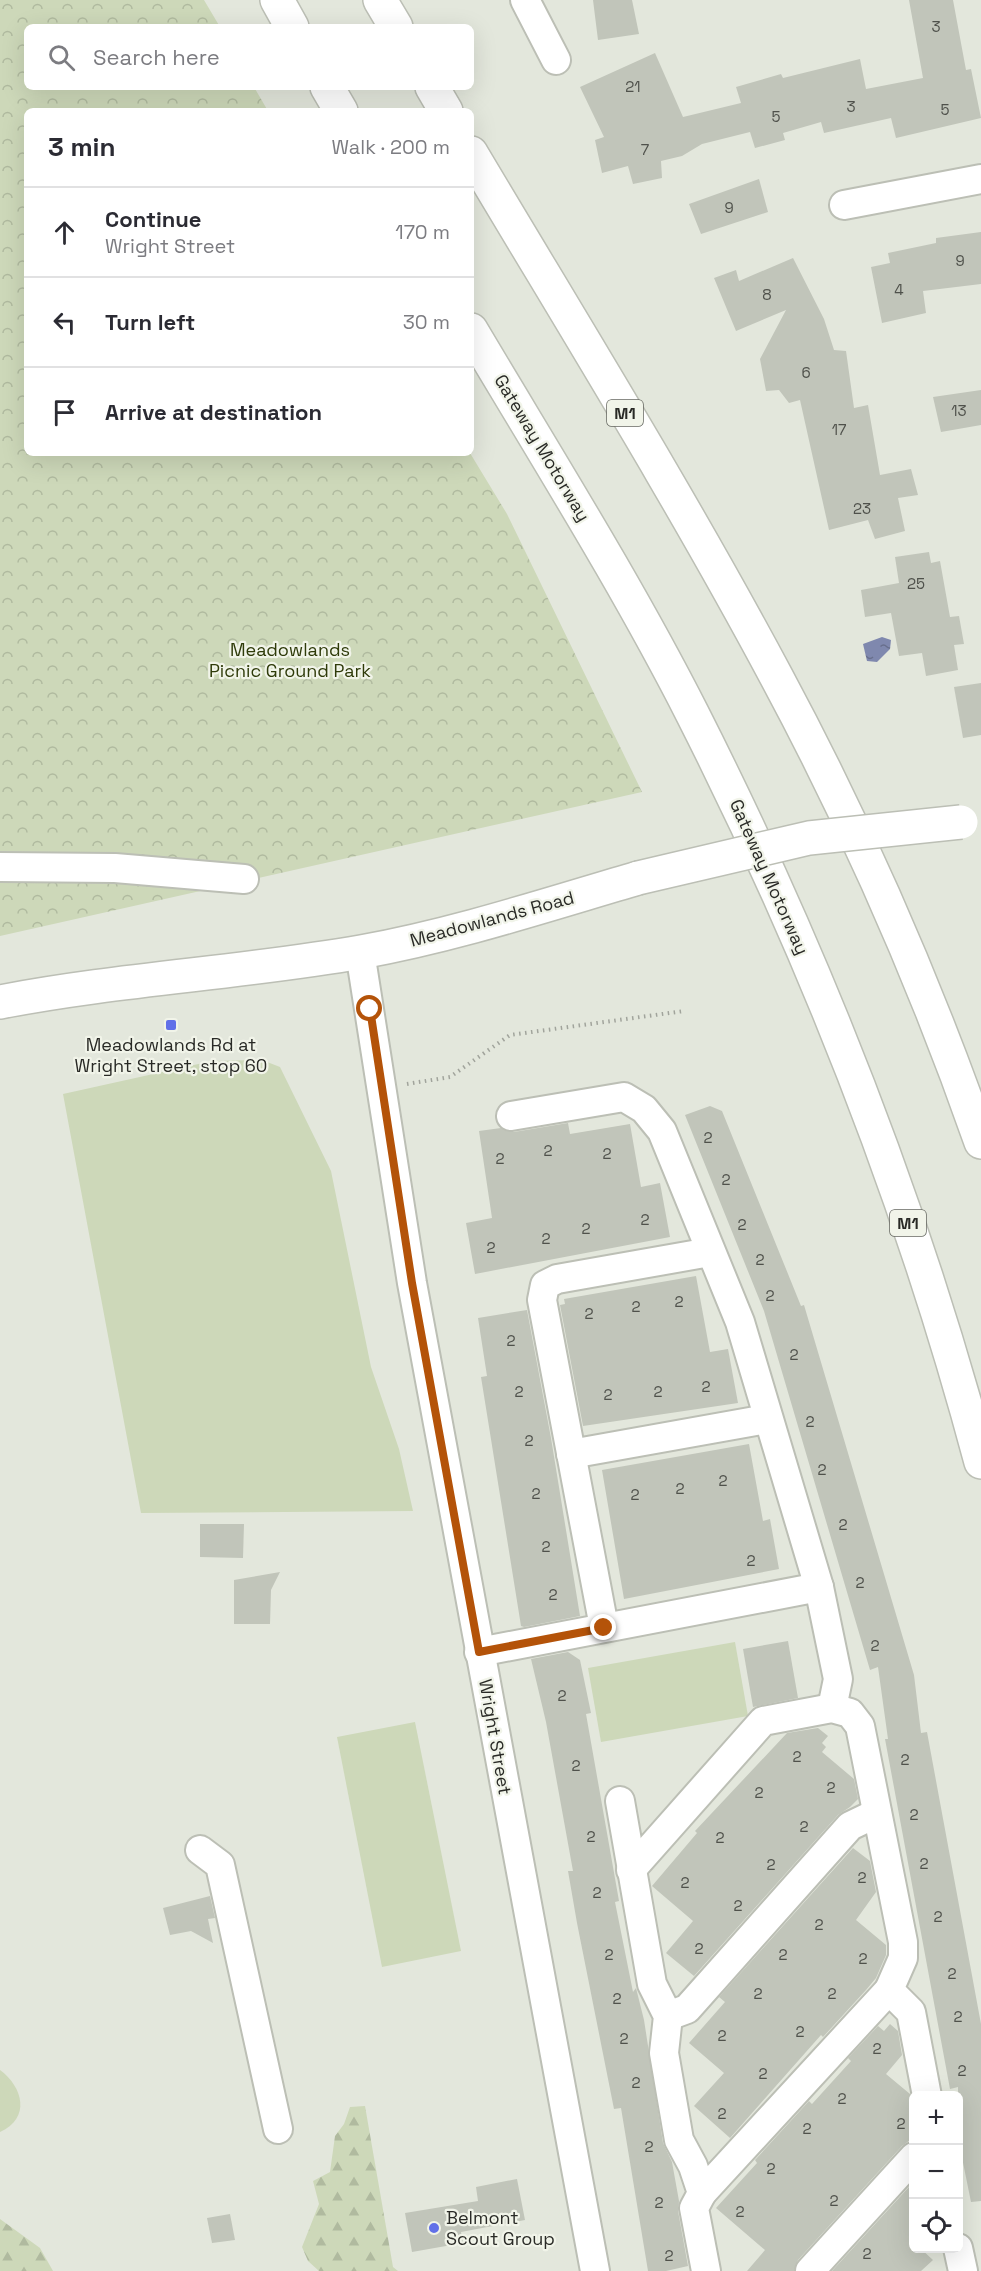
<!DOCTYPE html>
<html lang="en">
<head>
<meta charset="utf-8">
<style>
  body { margin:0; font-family:"Space Grotesk",sans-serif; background:#f7f7f7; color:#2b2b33 }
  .controls { position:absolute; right:18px; bottom:18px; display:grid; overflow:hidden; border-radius:9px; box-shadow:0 6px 24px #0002 }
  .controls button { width:54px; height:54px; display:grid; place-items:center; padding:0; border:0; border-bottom:2px solid #e1e1e2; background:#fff; color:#2b2b33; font:30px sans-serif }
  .stop { position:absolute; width:18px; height:18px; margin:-14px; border:4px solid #b45309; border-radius:50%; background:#fff }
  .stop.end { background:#b45309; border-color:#fff; box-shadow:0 2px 6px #0008 }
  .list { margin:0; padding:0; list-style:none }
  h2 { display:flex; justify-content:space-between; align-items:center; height:78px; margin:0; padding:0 24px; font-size:26px }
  h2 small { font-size:20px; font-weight:400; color:#7c7c81 }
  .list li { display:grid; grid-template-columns:39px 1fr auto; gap:18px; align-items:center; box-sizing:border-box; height:90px; padding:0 24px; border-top:2px solid #e1e1e2 }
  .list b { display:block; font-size:22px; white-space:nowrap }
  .list p { margin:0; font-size:20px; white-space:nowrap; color:#7c7c81 }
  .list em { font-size:20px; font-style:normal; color:#7c7c81 }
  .icon { flex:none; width:33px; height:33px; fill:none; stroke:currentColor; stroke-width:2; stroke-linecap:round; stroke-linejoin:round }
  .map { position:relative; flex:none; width:981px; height:2271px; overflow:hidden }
  .search { position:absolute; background:#fff; box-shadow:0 6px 24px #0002; left:24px; top:24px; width:450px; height:66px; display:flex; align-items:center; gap:15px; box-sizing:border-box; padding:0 21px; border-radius:9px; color:#7c7c81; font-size:22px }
  .panel { position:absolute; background:#fff; box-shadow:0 6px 24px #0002; left:24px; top:108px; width:450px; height:348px; border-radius:9px }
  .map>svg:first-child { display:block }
</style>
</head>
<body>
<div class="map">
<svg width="981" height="2271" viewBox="0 0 981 2271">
  <defs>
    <pattern id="forest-firs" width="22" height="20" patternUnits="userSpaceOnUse" patternTransform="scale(1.5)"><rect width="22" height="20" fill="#cdd8b9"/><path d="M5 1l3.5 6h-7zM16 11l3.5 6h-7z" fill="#b0ba9f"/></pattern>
    <pattern id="park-crowns" width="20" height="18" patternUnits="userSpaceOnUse" patternTransform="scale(1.5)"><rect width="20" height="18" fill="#cdd8b9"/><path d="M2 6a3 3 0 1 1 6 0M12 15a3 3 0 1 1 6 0" fill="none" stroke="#b0ba9f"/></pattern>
    <pattern id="water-ripples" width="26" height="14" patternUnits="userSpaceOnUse" patternTransform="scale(1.5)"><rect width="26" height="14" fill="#7f88ae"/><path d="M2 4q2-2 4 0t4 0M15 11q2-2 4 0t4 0" fill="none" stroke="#686f8d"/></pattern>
  </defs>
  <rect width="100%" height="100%" fill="#e3e7dc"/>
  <g fill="url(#forest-firs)">
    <path d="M 365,2106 L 393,2267 L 398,2271 L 319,2271 L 308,2261 L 302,2247 L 319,2204 L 313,2181 L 330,2172 L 335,2136 L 344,2124 L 350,2107 Z"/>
    <path d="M 0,2219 L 40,2248 L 53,2271 L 0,2271 Z"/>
  </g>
  <path fill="url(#park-crowns)" d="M 0,0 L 204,0 L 220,27 L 27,27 L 27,87 L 254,87 L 268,111 L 27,111 L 27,453 L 470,453 L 507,514 L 642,792 L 0,936 Z"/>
  <g fill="#cdd8b9">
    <path d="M 262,1060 L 280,1067 L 331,1171 L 371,1367 L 399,1449 L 413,1511 L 141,1513 L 63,1094 L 212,1061 Z"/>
    <path d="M 735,1642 L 748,1716 L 601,1742 L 588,1668 Z"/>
    <path d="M 415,1722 L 461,1951 L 382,1967 L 337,1737 Z"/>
    <path d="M 0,2070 C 23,2087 31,2118 0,2132 Z"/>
  </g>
  <path fill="url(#water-ripples)" d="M 882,637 L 891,640 L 890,649 L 877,662 L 867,661 L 863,644 Z"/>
  <g fill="#c1c5ba">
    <path d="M 593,0 L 632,0 L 639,34 L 598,40 Z"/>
    <path d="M 909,0 L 953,0 L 966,70 L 971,69 L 981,118 L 896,138 L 891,118 L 824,133 L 821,122 L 783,133 L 785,140 L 755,148 L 750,132 L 702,144 L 682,156 L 661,161 L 662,178 L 633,184 L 628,166 L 602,173 L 595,140 L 604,137 L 580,87 L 655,53 L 683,117 L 741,103 L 736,87 L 781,74 L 783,78 L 860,59 L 866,89 L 923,78 Z"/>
    <path d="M 759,179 L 768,212 L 701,234 L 689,204 Z"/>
    <path d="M 981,232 L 981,284 L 923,291 L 926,313 L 882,323 L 871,267 L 890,263 L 888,253 L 936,243 L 936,238 Z"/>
    <path d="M 793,258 L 824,319 L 834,350 L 846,351 L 854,408 L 868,405 L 880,475 L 911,469 L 918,495 L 898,498 L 905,531 L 875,539 L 868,520 L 829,530 L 800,400 L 789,403 L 779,390 L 766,391 L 760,359 L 786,310 L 736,331 L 714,278 L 736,270 L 739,281 Z"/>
    <path d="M 981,390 L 981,425 L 941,432 L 933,397 Z"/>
    <path d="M 929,552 L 931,563 L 940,561 L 950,617 L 959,616 L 964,644 L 954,645 L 958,670 L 926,676 L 922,653 L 899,656 L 891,613 L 865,617 L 861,590 L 899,583 L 895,557 Z"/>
    <path d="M 981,683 L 981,735 L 963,738 L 954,687 Z"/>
    <path d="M 710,1106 L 722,1111 L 801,1306 L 804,1305 L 914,1675 L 921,1733 L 927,1732 L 981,2024 L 981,2201 L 971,2202 L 958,2138 L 958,2087 L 950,2089 L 885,1739 L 888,1739 L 878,1667 L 870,1670 L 764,1311 L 685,1115 Z"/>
    <path d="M 568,1123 L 570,1134 L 630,1124 L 641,1187 L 660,1183 L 670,1237 L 475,1274 L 466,1223 L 492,1218 L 479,1131 L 501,1128 L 514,1132 Z"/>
    <path d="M 696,1276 L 710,1352 L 728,1349 L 738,1403 L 583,1426 L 560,1305 L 565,1304 L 564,1299 Z"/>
    <path d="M 527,1310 L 551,1438 L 580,1616 L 524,1627 L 521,1626 L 481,1377 L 487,1376 L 478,1318 Z"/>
    <path d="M 749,1444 L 763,1521 L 770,1519 L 779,1569 L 624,1599 L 602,1470 Z"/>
    <path d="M 200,1524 L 244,1524 L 243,1558 L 200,1557 Z"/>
    <path d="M 280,1572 L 271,1590 L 270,1624 L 234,1624 L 234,1580 Z"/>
    <path d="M 788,1641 L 798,1698 L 753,1707 L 743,1649 Z"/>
    <path d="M 568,1652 L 580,1660 L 591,1713 L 586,1714 L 619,1901 L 615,1902 L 633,1992 L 636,1988 L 644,2020 L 663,2143 L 672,2162 L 679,2201 L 678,2211 L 688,2266 L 666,2271 L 648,2271 L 621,2108 L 614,2109 L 577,1923 L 568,1871 L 573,1871 L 546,1722 L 531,1659 Z"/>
    <path d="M 818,1728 L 828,1736 L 822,1743 L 826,1747 L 822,1752 L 854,1779 L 858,1799 L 850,1807 L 838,1815 L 694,1976 L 666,1953 L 693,1921 L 652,1886 L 697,1833 L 695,1831 L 787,1733 Z"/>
    <path d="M 853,1848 L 870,1861 L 876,1892 L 856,1920 L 886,1945 L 886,1955 L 876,1978 L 866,1990 L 823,2037 L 821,2035 L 730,2138 L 694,2106 L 724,2073 L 689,2043 L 725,2002 L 719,1997 Z"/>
    <path d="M 210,1896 L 215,1918 L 208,1919 L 213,1943 L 191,1931 L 170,1935 L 163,1908 Z"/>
    <path d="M 890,2024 L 898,2031 L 902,2055 L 886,2074 L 910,2094 L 914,2105 L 914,2137 L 902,2146 L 798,2260 L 794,2271 L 747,2271 L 765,2250 L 716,2208 L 757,2163 L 755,2160 L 809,2101 L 812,2104 L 851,2061 L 848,2058 L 878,2026 L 884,2031 Z"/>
    <path d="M 517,2179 L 525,2220 L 461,2232 L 463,2243 L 412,2252 L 405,2213 L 478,2201 L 476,2187 Z"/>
    <path d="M 909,2187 L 914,2191 L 914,2248 L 920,2248 L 933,2260 L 921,2271 L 832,2271 Z"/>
    <path d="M 230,2214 L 235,2240 L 212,2243 L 207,2218 Z"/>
  </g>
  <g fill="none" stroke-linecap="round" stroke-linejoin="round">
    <g stroke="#bcbfb5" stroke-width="32">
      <g id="minor">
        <path d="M 525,0 L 556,60"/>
        <path d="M 844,205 L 981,179"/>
        <path d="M 0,867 L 115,868 L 244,879"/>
        <path d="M 360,952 L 412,1283 L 595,2271"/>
        <path d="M 571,1454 L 767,1419"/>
        <path d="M 819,1587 L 838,1679 L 832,1708"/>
        <path d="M 604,1627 L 542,1300 L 545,1285 L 557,1279 L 710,1252"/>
        <path d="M 479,1652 L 819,1587 L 740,1322 L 662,1131 L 644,1109 L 624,1097 L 511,1116"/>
        <path d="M 620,1801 L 652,1984 L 668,2016 L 664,2053 L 679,2140 L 693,2166 L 702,2193 L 694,2208 L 706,2271"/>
        <path d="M 200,1850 L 220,1865 L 278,2129"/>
        <path d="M 631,1870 L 763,1721 L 832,1708 L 850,1713 L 860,1726 L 903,1942 L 903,1958 L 889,1990 L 911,2012 L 927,2096"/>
        <path d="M 668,2016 L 687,2009 L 850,1826 L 877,1813"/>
        <path d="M 702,2193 L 889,1990"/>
        <path d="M 958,2248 L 963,2271"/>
        <path d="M 810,2271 L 914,2157"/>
      </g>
    </g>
    <g stroke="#bcbfb5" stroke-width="36">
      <path id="major" d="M 0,1002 C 119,979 241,973 361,952 C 455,935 546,905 638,878"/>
    </g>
    <g stroke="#bcbfb5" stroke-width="36">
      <g id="highway">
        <path d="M 277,0 L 292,27"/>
        <path d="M 380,0 L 396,27"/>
        <path d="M 327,87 L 341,111"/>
        <path d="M 432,87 L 446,111"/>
        <path d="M 471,153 C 574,326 681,498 776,676 C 856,825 925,982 981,1142"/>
        <path d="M 471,330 C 547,458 626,583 693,715 C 814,954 912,1204 981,1462"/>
      </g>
    </g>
    <path stroke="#a1a49c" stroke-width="4" stroke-dasharray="1.5 4.5" stroke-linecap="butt" d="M 407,1084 L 450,1077 L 510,1035 L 684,1011"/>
    <use href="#minor" stroke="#fff" stroke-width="28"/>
    <use href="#major" stroke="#fff" stroke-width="33"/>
    <use href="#highway" stroke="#fff" stroke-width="33"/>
    <g stroke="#bcbfb5" stroke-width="36" stroke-linecap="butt">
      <path id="major-bridge" d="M 638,878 L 809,838 L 961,822"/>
    </g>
    <use href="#major-bridge" stroke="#fff" stroke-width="33"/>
  </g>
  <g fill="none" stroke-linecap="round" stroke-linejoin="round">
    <path stroke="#b45309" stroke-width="8" d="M 370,1009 L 412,1283 L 479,1652 L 604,1628"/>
  </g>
  <g fill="#6170e8" stroke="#f1f4e9" stroke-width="2">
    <rect x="165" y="1019" width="12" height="12" rx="3"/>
    <circle cx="434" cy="2228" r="6"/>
  </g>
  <g text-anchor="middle" stroke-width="4.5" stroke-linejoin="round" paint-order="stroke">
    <g font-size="15" fill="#4f514b">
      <text x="936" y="32">3</text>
      <text x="633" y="92">21</text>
      <text x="851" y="112">3</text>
      <text x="945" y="115">5</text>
      <text x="776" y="122">5</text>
      <text x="645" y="155">7</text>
      <text x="729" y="213">9</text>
      <text x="960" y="266">9</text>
      <text x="899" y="295">4</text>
      <text x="767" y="300">8</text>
      <text x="806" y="378">6</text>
      <text x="959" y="416">13</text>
      <text x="839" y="435">17</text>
      <text x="862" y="514">23</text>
      <text x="916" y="589">25</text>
      <text x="708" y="1143">2</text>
      <text x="548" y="1156">2</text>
      <text x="607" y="1159">2</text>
      <text x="500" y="1164">2</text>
      <text x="726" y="1185">2</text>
      <text x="645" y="1225">2</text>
      <text x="742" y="1230">2</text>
      <text x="586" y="1234">2</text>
      <text x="546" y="1244">2</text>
      <text x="491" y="1253">2</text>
      <text x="760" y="1265">2</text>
      <text x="770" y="1301">2</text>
      <text x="679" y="1307">2</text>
      <text x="636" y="1312">2</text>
      <text x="589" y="1319">2</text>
      <text x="511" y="1346">2</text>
      <text x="794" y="1360">2</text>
      <text x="706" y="1392">2</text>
      <text x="519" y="1397">2</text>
      <text x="658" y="1397">2</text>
      <text x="608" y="1400">2</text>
      <text x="810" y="1427">2</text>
      <text x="529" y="1446">2</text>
      <text x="822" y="1475">2</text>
      <text x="723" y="1486">2</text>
      <text x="680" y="1494">2</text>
      <text x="536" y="1499">2</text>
      <text x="635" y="1500">2</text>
      <text x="843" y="1530">2</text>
      <text x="546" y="1552">2</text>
      <text x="751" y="1566">2</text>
      <text x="860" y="1588">2</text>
      <text x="553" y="1600">2</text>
      <text x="875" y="1651">2</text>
      <text x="562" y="1701">2</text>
      <text x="797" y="1762">2</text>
      <text x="905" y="1765">2</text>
      <text x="576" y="1771">2</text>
      <text x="831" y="1793">2</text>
      <text x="759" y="1798">2</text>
      <text x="914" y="1820">2</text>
      <text x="804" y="1832">2</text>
      <text x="591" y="1842">2</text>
      <text x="720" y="1843">2</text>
      <text x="924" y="1869">2</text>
      <text x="771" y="1870">2</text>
      <text x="862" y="1883">2</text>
      <text x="685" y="1888">2</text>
      <text x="597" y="1898">2</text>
      <text x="738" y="1911">2</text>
      <text x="938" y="1922">2</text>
      <text x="819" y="1930">2</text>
      <text x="699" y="1954">2</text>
      <text x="609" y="1960">2</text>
      <text x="783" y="1960">2</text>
      <text x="863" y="1964">2</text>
      <text x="952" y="1979">2</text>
      <text x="758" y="1999">2</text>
      <text x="832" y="1999">2</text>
      <text x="617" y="2004">2</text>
      <text x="958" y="2022">2</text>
      <text x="800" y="2037">2</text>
      <text x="722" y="2041">2</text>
      <text x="624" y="2044">2</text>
      <text x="877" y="2054">2</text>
      <text x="962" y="2076">2</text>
      <text x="763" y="2079">2</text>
      <text x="636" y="2088">2</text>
      <text x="842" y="2104">2</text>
      <text x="722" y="2119">2</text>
      <text x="901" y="2129">2</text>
      <text x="807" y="2134">2</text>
      <text x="649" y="2152">2</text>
      <text x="771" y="2174">2</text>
      <text x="834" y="2206">2</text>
      <text x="659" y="2208">2</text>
      <text x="740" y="2217">2</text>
      <text x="867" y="2259">2</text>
      <text x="669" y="2261">2</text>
    </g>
    <g fill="#f1f4e9" stroke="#656760" stroke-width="1.5">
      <rect x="607" y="400" width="36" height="26" rx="4.5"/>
      <rect x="890" y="1210" width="36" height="26" rx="4.5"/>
    </g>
    <g font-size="16" font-weight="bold" fill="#292a26">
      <text x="625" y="419">M1</text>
      <text x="908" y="1229">M1</text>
    </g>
    <g font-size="18" fill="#292a26" stroke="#f1f4e9">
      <text transform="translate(542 448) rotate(59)" y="6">Gateway Motorway</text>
      <text transform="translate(769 877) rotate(66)" y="6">Gateway Motorway</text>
      <text transform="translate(492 919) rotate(-15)" y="6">Meadowlands Road</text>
      <text transform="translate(495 1737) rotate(80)" y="6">Wright Street</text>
    </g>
    <g font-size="18" fill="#2f3b0a" stroke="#f1f4e9">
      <text x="290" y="656">Meadowlands<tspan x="290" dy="21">Picnic Ground Park</tspan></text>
    </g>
    <g font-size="18" fill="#292a26" stroke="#f1f4e9">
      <text x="171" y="1051">Meadowlands Rd at<tspan x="171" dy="21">Wright Street, stop 60</tspan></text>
      <text x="446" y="2224" text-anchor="start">Belmont<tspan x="446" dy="21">Scout Group</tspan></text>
    </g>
  </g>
</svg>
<div class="controls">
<button>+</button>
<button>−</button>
<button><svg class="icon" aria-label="locate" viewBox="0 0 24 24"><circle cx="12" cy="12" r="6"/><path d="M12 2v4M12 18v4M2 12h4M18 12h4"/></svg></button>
</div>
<div class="stop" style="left:370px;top:1009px"></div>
<div class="stop end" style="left:604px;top:1628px"></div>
<div class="search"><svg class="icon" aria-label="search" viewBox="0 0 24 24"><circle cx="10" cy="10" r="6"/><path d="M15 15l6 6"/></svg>Search here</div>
<section class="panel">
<h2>3 min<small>Walk · 200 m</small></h2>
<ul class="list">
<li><svg class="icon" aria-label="ahead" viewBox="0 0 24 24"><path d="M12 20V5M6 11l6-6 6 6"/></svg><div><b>Continue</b><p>Wright Street</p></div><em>170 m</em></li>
<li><svg class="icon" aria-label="left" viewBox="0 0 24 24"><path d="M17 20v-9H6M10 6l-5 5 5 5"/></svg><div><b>Turn left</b></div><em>30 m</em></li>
<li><svg class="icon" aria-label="arrive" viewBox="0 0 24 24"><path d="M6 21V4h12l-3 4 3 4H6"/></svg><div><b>Arrive at destination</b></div></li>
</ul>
</section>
</div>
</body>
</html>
